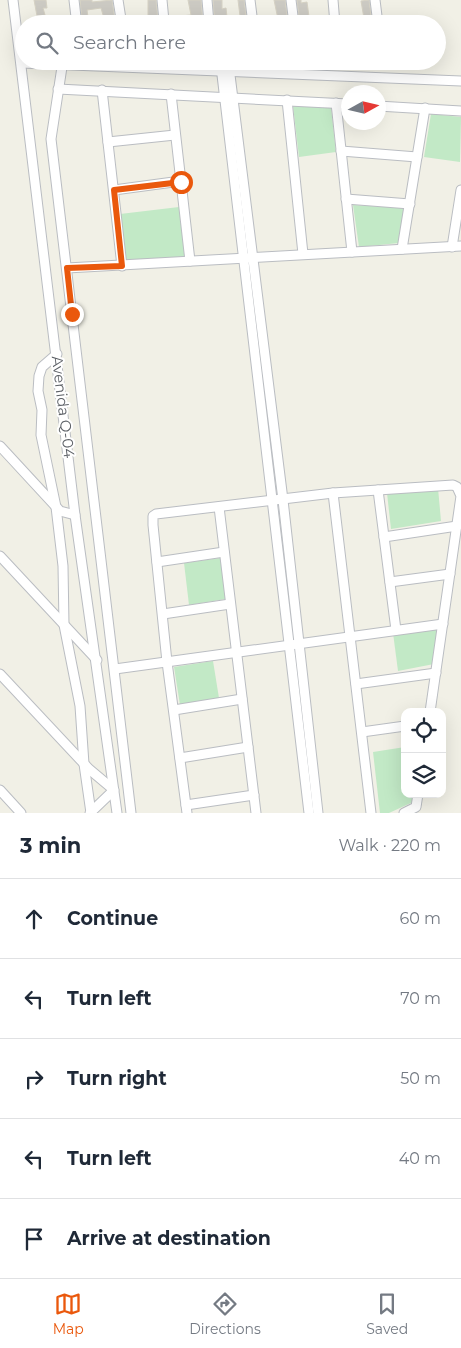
<!DOCTYPE html>
<html lang="en">
<head>
<meta charset="utf-8">
<style>
  body { margin:0; font-family:Montserrat,sans-serif; background:#f6f6f7; color:#1f2937 }
  .controls { position:absolute; right:15px; bottom:15px; display:grid; overflow:hidden; border-radius:10px; box-shadow:0 5px 20px #0002 }
  .controls button { width:45px; height:45px; display:grid; place-items:center; padding:0; border:0; border-bottom:1px solid #e0e1e3; background:#fff; color:#1f2937; font:25px sans-serif }
  .compass { position:absolute; left:341px; top:85px; width:45px; height:45px; border-radius:50%; background:#fff; box-shadow:0 5px 20px #0002; rotate:82deg }
  .stop { position:absolute; width:15px; height:15px; margin:-11px; border:4px solid #ea580c; border-radius:50%; background:#fff }
  .stop.end { background:#ea580c; border-color:#fff; box-shadow:0 1px 5px #0008 }
  .list { margin:0; padding:0; list-style:none }
  h2 { display:flex; justify-content:space-between; align-items:center; height:65px; margin:0; padding:0 20px; font-size:21px }
  h2 small { font-size:16px; font-weight:400; color:#747a83 }
  .list li { display:grid; grid-template-columns:32px 1fr auto; gap:15px; align-items:center; box-sizing:border-box; height:80px; padding:0 20px; border-top:1px solid #e0e1e3 }
  .list b { display:block; font-size:19px; white-space:nowrap }
  .list em { font-size:16px; font-style:normal; color:#747a83 }
  .icon { flex:none; width:28px; height:28px; fill:none; stroke:currentColor; stroke-width:2; stroke-linecap:round; stroke-linejoin:round }
  .map { position:relative; flex:none; width:461px; height:813px; overflow:hidden }
  .search { position:absolute; background:#fff; box-shadow:0 5px 20px #0002; left:15px; right:15px; top:15px; height:55px; display:flex; align-items:center; gap:12px; box-sizing:border-box; padding:0 18px; border-radius:28px; color:#747a83; font-size:19px }
  .sheet { height:465px; background:#fff }
  nav { display:flex; justify-content:space-around; align-items:center; box-sizing:border-box; height:70px; border-top:1px solid #e0e1e3; background:#fff; font-size:14px; color:#747a83 }
  nav a { display:grid; justify-items:center; gap:2px }
  nav .on { color:#ea580c }
  .map>svg:first-child { display:block }
</style>
</head>
<body>
<div class="map">
<svg width="461" height="813" viewBox="0 0 461 813">
  <rect width="100%" height="100%" fill="#f1f0e6"/>
  <g fill="#c2e9c6">
    <path d="M 293,106 L 331,107 L 336,152 L 299,157 Z"/>
    <path d="M 431,114 L 461,117 L 460,162 L 424,157 Z"/>
    <path d="M 353,205 L 404,208 L 399,243 L 359,247 Z"/>
    <path d="M 179,207 L 185,257 L 125,261 L 120,214 Z"/>
    <path d="M 438,488 L 441,521 L 391,529 L 387,493 Z"/>
    <path d="M 220,558 L 223,560 L 226,599 L 189,605 L 184,563 Z"/>
    <path d="M 440,628 L 434,664 L 398,671 L 393,633 Z"/>
    <path d="M 213,661 L 219,698 L 180,705 L 174,667 Z"/>
    <path d="M 405,747 L 405,794 L 414,794 L 413,802 L 389,813 L 380,813 L 373,752 Z"/>
  </g>
  <g fill="#cccac3" stroke="#d6d2c4">
    <path d="M 34,0 L 46,0 L 47,8 L 43,8 L 45,15 L 37,16 Z"/>
    <path d="M 80,0 L 92,0 L 92,2 L 112,0 L 115,21 L 105,22 L 101,8 L 87,10 L 88,17 L 82,18 Z"/>
    <path d="M 148,0 L 156,0 L 158,22 L 148,23 Z"/>
    <path d="M 188,0 L 201,0 L 203,24 L 193,24 L 193,22 L 170,24 L 170,17 L 191,15 Z"/>
    <path d="M 213,0 L 222,0 L 222,9 L 226,8 L 227,17 L 240,16 L 238,0 L 244,0 L 247,24 L 215,24 Z"/>
    <path d="M 274,0 L 285,0 L 288,24 L 279,24 Z"/>
    <path d="M 297,0 L 301,0 L 301,3 L 307,2 L 310,24 L 300,24 Z"/>
    <path d="M 369,0 L 372,24 L 365,24 L 361,1 Z"/>
  </g>
  <g fill="none" stroke-linecap="round" stroke-linejoin="round">
    <g stroke="#babdc2" stroke-width="11">
      <g id="minor">
        <path d="M 13,0 L 75,515 L 117,813"/>
        <path d="M 74,0 L 76,17"/>
        <path d="M 118,0 L 121,19"/>
        <path d="M 162,0 L 164,21"/>
        <path d="M 207,0 L 209,23"/>
        <path d="M 250,0 L 253,24"/>
        <path d="M 291,0 L 294,24"/>
        <path d="M 333,0 L 335,24"/>
        <path d="M 375,0 L 378,24"/>
        <path d="M 22,63 L 461,81"/>
        <path d="M 62,67 L 51,139 L 131,813"/>
        <path d="M 222,75 L 309,813"/>
        <path d="M 230,75 L 283,500 L 318,813"/>
        <path d="M 58,89 L 348,104"/>
        <path d="M 102,90 L 122,266"/>
        <path d="M 171,94 L 190,261"/>
        <path d="M 287,100 L 303,254"/>
        <path d="M 336,103 L 352,252"/>
        <path d="M 378,106 L 461,111"/>
        <path d="M 108,142 L 175,135"/>
        <path d="M 341,151 L 417,157"/>
        <path d="M 114,190 L 181,181"/>
        <path d="M 346,199 L 410,204"/>
        <path d="M 452,247 L 461,190"/>
        <path d="M 402,249 L 425,108"/>
        <path d="M 67,268 L 461,246"/>
        <path d="M 57,354 L 42,367 L 39,376 L 38,391 L 42,410 L 41,435 L 56,507 L 63,566 L 64,625 L 80,706 L 84,764 L 91,813"/>
        <path d="M 0,446 L 60,511 L 75,515"/>
        <path d="M 378,490 L 396,630"/>
        <path d="M 333,493 L 371,813"/>
        <path d="M 219,507 L 256,813"/>
        <path d="M 384,537 L 457,526"/>
        <path d="M 0,556 L 97,660"/>
        <path d="M 157,562 L 224,552"/>
        <path d="M 390,582 L 450,574"/>
        <path d="M 163,614 L 230,604"/>
        <path d="M 115,669 L 443,624"/>
        <path d="M 0,674 L 89,769 L 114,790 L 90,813"/>
        <path d="M 356,684 L 436,673"/>
        <path d="M 174,710 L 242,699"/>
        <path d="M 362,732 L 405,726"/>
        <path d="M 180,758 L 248,747"/>
        <path d="M 0,790 L 21,813"/>
        <path d="M 186,805 L 254,795"/>
        <path d="M 187,813 L 167,662 L 153,525 L 153,516 L 156,514 L 333,493 L 453,485 L 457,487 L 461,496 L 430,712"/>
        <path d="M 404,813 L 416,807 L 418,794"/>
      </g>
    </g>
    <use href="#minor" stroke="#fff" stroke-width="9"/>
  </g>
  <g fill="none" stroke-linecap="round" stroke-linejoin="round">
    <path stroke="#ea580c" stroke-width="6" d="M 72,314 L 67,268 L 122,266 L 114,190 L 181,182"/>
  </g>
  <g text-anchor="middle" stroke-width="4" stroke-linejoin="round" paint-order="stroke">
    <g font-size="15" fill="#5d6167" stroke="#fff">
      <text transform="translate(63 407) rotate(83)" y="5">Avenida Q-04</text>
    </g>
  </g>
</svg>
<div class="controls">
<button><svg class="icon" aria-label="locate" viewBox="0 0 24 24"><circle cx="12" cy="12" r="6"/><path d="M12 2v4M12 18v4M2 12h4M18 12h4"/></svg></button>
<button><svg class="icon" aria-label="layers" viewBox="0 0 24 24"><path d="M12 4l9 5-9 5-9-5zM3 14l9 5 9-5"/></svg></button>
</div>
<svg class="compass" viewBox="-18 -18 36 36"><path d="M0-13l5 13h-10z" fill="#e53935"/><path d="M0 13l5-13h-10z" fill="#747a83"/></svg>
<div class="stop" style="left:181px;top:182px"></div>
<div class="stop end" style="left:72px;top:314px"></div>
<div class="search"><svg class="icon" aria-label="search" viewBox="0 0 24 24"><circle cx="10" cy="10" r="6"/><path d="M15 15l6 6"/></svg>Search here</div>
</div>
<section class="sheet">
<h2>3 min<small>Walk · 220 m</small></h2>
<ul class="list">
<li><svg class="icon" aria-label="ahead" viewBox="0 0 24 24"><path d="M12 20V5M6 11l6-6 6 6"/></svg><div><b>Continue</b></div><em>60 m</em></li>
<li><svg class="icon" aria-label="left" viewBox="0 0 24 24"><path d="M17 20v-9H6M10 6l-5 5 5 5"/></svg><div><b>Turn left</b></div><em>70 m</em></li>
<li><svg class="icon" aria-label="right" viewBox="0 0 24 24"><path d="M7 20v-9h11M14 6l5 5-5 5"/></svg><div><b>Turn right</b></div><em>50 m</em></li>
<li><svg class="icon" aria-label="left" viewBox="0 0 24 24"><path d="M17 20v-9H6M10 6l-5 5 5 5"/></svg><div><b>Turn left</b></div><em>40 m</em></li>
<li><svg class="icon" aria-label="arrive" viewBox="0 0 24 24"><path d="M6 21V4h12l-3 4 3 4H6"/></svg><div><b>Arrive at destination</b></div></li>
</ul>
</section>
<nav>
<a class="on"><svg class="icon" aria-label="map" viewBox="0 0 24 24"><path d="M3 6l6-2 6 2 6-2v14l-6 2-6-2-6 2zM9 4v14M15 6v14"/></svg>Map</a>
<a><svg class="icon" aria-label="directions" viewBox="0 0 24 24"><path d="M12 3l9 9-9 9-9-9zM9 14v-3h6M13 9l2 2-2 2"/></svg>Directions</a>
<a><svg class="icon" aria-label="saved" viewBox="0 0 24 24"><path d="M7 4h10v16l-5-4-5 4z"/></svg>Saved</a>
</nav>
</body>
</html>
